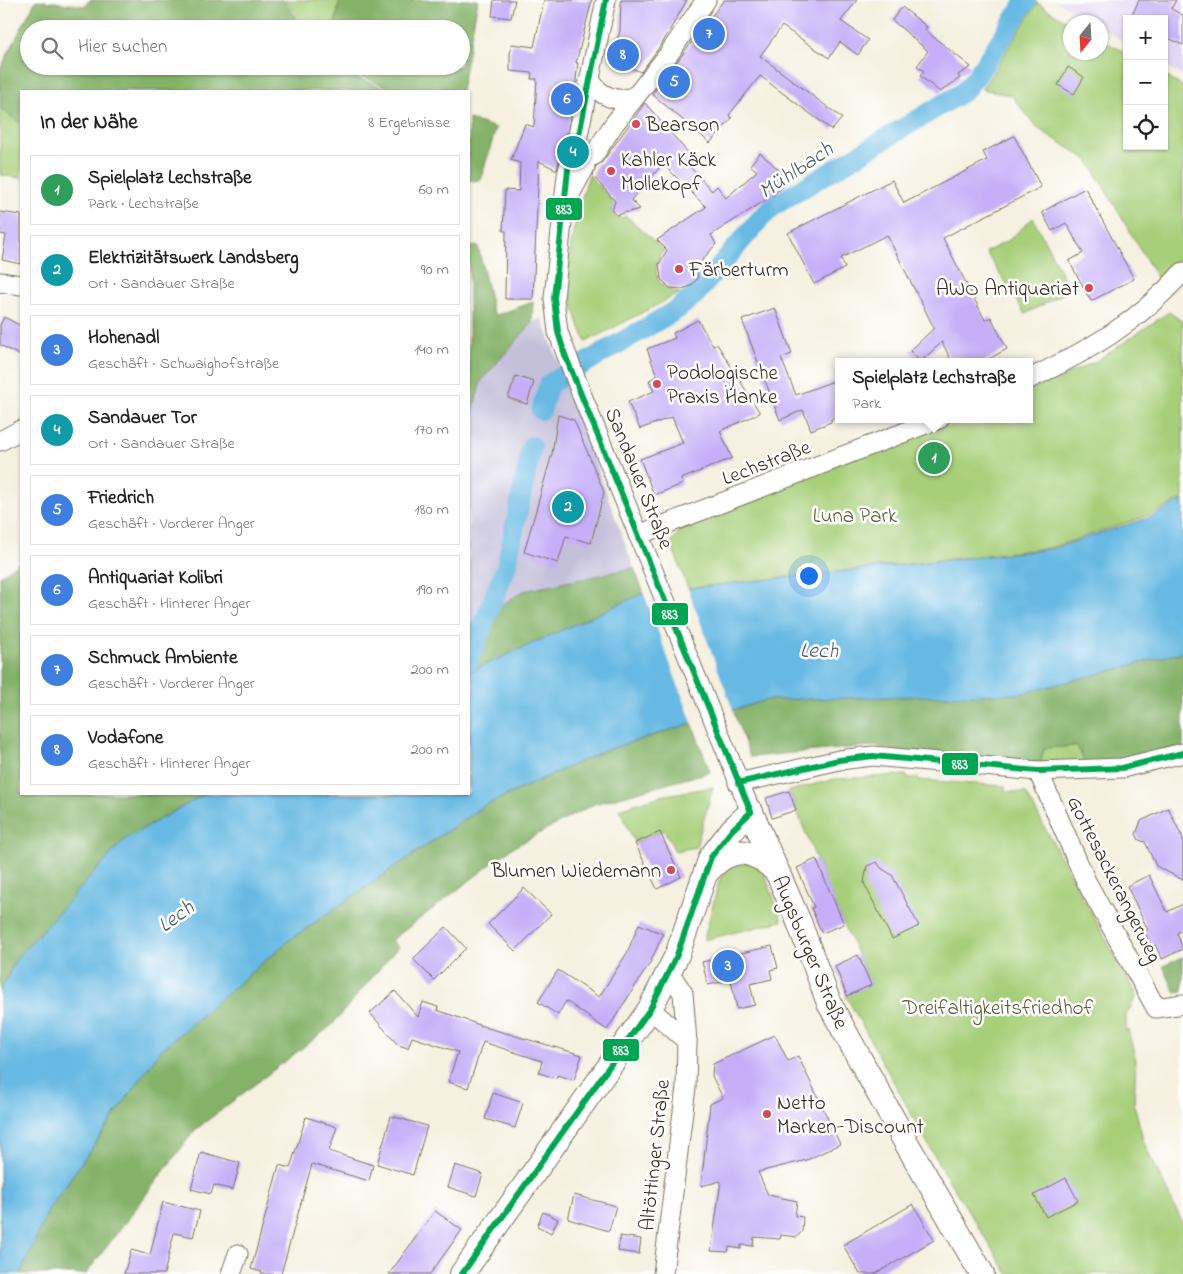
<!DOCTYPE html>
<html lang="de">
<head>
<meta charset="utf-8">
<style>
  body { margin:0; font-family:"Indie Flower",sans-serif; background:#f6f6f6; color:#222 }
  .controls { position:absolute; right:15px; top:15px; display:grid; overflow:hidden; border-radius:0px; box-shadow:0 1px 4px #0004 }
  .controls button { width:45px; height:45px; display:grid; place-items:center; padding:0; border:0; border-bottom:1px solid #e0e0e0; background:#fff; color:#222; font:25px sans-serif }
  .compass { position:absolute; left:1063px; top:15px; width:45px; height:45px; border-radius:50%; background:#fff; box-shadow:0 1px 4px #0004; rotate:198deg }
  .you { position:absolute; left:808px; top:575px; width:18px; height:18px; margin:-12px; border:4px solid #fff; border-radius:50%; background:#1a73e8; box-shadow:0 0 0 8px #1a73e833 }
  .badge { display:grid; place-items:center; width:32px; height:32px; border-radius:50%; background:#d1495b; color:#fff; font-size:16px; font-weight:700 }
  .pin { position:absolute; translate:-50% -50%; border:2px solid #fff; box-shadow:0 1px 5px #0006 }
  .popup { position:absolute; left:835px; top:358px; width:198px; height:65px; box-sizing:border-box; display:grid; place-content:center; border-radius:0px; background:#fff; filter:drop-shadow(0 1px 4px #0005); font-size:16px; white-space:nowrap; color:#767676 }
  .popup b { font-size:19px; color:#222 }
  .popup::after { content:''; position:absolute; left:50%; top:100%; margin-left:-10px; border:10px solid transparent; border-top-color:#fff }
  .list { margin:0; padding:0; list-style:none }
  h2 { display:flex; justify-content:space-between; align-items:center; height:65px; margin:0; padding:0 20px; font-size:21px }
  h2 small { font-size:16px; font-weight:400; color:#767676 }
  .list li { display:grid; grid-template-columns:32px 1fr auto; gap:15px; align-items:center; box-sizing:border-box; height:70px; margin:0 10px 10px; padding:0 10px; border:1px solid #e0e0e0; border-radius:0px }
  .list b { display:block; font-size:19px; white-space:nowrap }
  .list p { margin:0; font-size:16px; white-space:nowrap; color:#767676 }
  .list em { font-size:16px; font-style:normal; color:#767676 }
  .icon { flex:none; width:28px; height:28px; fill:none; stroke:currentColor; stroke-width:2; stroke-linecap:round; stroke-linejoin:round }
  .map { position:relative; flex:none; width:1183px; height:1274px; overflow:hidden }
  .search { position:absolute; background:#fff; box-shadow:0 1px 4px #0004; left:20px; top:20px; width:450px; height:55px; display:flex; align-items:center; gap:12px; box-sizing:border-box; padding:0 18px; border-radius:28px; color:#767676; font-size:19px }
  .panel { position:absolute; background:#fff; box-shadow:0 1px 4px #0004; left:20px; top:90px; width:450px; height:705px; border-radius:0px }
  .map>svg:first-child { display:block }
</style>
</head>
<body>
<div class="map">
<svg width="1183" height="1274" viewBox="0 0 1183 1274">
  <rect width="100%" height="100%" fill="#fff"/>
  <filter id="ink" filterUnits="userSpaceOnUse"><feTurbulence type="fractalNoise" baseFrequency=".02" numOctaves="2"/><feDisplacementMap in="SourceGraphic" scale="10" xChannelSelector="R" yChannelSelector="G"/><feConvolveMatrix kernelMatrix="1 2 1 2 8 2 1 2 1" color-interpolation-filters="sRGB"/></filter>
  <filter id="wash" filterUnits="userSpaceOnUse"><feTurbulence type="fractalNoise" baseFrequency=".0096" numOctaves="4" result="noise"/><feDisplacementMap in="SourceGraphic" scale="20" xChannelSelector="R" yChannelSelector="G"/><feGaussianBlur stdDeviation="1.12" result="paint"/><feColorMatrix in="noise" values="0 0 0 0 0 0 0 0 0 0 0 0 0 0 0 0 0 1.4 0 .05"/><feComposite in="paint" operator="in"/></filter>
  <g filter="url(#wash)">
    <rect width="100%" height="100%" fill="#f5f0df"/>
    <path fill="#e2d4f3" d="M 1055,0 L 1183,0 L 1183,76 L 1164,65 L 1164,19 L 1127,19 L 1127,43 L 1101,27 L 1100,22 L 1092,22 Z"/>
    <path fill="#c5c0da" d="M 542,318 L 634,568 L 524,591 L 469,625 L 469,424 L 481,381 L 532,323 Z"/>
    <g fill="#a7cf79" stroke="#717c4c">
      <path d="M 285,0 L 340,0 L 334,29 L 310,29 L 306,24 L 300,27 L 297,23 L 300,17 Z"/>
      <path d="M 1037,3 L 1070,23 L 1070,52 L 1100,52 L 1101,40 L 1127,53 L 1127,146 L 1164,146 L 1164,75 L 1183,87 L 1183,253 L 1160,283 L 1088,160 L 1037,128 L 1012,96 L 982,89 Z"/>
      <path d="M 0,108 L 21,124 L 21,178 L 0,175 Z"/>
      <path d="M 589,175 L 613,202 L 611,211 L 614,216 L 622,218 L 626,216 L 664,250 C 648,267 657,290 680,293 L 586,342 C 558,279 569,238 589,175 Z"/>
      <path d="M 1033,218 L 1070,290 L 1025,314 L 986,252 L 1009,240 Z"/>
      <path d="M 1169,312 L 1183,322 L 1183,499 L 1150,515 L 1050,548 L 688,588 L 671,543 L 681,529 L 708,514 L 954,419 L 1029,419 L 1029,391 L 1095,362 Z"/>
      <path d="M 1078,746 L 1087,766 L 1040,766 L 1044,748 Z"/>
      <path d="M 906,775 L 907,778 L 918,778 L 918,780 L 1005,786 L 1005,791 L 1026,793 L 1137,996 L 1126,1015 L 1126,1032 L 1128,1030 L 1136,1060 L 1134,1104 L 1144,1143 L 1183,1224 L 1183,1274 L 1008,1274 L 943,1171 L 846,996 L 871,985 L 827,886 L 789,791 L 835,779 Z"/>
      <path d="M 713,787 L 696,847 L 675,851 L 664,830 L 635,843 L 619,809 L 660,796 Z"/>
      <path d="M 729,859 L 762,866 L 782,921 L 704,940 L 718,885 Z"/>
    </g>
    <g fill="#85b269" stroke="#606e44">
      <path d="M 36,0 L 84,6 L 90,0 L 283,0 L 297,17 L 295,23 L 299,29 L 29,29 L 29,66 L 338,66 L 343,72 L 391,91 L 21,91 L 21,124 L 0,108 L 0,69 Z"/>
      <path d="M 340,0 L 478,0 L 461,91 L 397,91 L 345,70 L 342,66 L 461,66 L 461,29 L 334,29 Z"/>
      <path d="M 469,119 L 496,128 L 481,179 L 475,181 L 469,180 Z"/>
      <path d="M 478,246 L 493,313 L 497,315 L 533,302 L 532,323 L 481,381 L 469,424 L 469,247 Z"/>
      <path d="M 21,561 L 21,794 L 205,794 L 125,839 L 16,959 L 0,992 L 0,576 Z"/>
      <path d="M 634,568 L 644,593 L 469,672 L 469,625 L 524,591 Z"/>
      <path d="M 1183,652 L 1183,747 L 1087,766 L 1077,746 L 1044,748 L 1040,766 L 931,758 L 872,746 L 750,757 L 733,710 L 766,700 L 1020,694 Z"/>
      <path d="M 692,723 L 710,772 L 594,804 L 512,848 L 392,940 L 398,947 L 331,1026 L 195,1130 L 86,1274 L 20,1274 L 49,1209 L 160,1051 L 288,941 L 484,806 L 603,751 Z"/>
      <path d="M 1183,957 L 1183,991 L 1175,992 L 1163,966 Z"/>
    </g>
    <path fill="#68b9e3" stroke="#527280" d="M 1183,500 L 1183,652 L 1020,694 L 766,700 L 603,751 L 483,806 L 288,941 L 160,1051 L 49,1209 L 20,1274 L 0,1274 L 0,992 L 16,959 L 125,839 L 205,794 L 469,794 L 469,672 L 644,593 L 1051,549 L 1151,517 Z"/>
    <path fill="#f5f0df" d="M 687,586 L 734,713 L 693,725 L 643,591 Z"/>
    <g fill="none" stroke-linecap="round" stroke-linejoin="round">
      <g stroke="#68b9e3" stroke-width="20">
        <path d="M 541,410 L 549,384 L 678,309 L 697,293 L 760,219 L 775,205 L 963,92 L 976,77 L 1027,0"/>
        <path d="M 469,660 L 506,567 L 532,446"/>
      </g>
    </g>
    <g id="blocks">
      <g fill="#c6aff8">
        <path d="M 494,0 L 515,0 L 511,18 L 492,16 Z"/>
        <path d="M 544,0 L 592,0 L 576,63 L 578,63 L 574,97 L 565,143 L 566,150 L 560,157 L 557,170 L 539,161 L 533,299 L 505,299 L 506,231 L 503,231 L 505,190 L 519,191 L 520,163 L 511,160 L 525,124 L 534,127 L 537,79 L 531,79 L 532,73 L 510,71 L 510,54 L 512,44 L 534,47 Z"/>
        <path d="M 621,0 L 687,0 L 663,42 L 641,72 L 611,60 L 620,31 Z"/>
        <path d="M 724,0 L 857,0 L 841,21 L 868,40 L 858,55 L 840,42 L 829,58 L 782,26 L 760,56 L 842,118 L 832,130 L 760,76 L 729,115 L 732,118 L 710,143 L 652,94 Z"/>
        <path d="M 1139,0 L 1176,0 L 1171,9 L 1183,15 L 1183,45 L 1164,36 L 1164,19 L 1130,19 Z"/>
        <path d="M 902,7 L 927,27 L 925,30 L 971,67 L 958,75 L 960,78 L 940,92 L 920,76 L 924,71 L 917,66 L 928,51 L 892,20 Z"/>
        <path d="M 1068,67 L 1084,77 L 1074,94 L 1058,85 Z"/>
        <path d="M 645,103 L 696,162 L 691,168 L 712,191 L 717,186 L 726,198 L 757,171 L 750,165 L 760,153 L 791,180 L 772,196 L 711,235 L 716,244 L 699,264 L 697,279 L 691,286 L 682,289 L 670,288 L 661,279 L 659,264 L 667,250 L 657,240 L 706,207 L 663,164 L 631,200 L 640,209 L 617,215 L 612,211 L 615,201 L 593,176 L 596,166 L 602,162 Z"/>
        <path d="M 1014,136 L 1041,187 L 943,238 L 985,320 L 991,317 L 1007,349 L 983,362 L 952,362 L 942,342 L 920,362 L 910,351 L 934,328 L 887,235 L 841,258 L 845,268 L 814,284 L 788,233 L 892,180 L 904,203 L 987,160 L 983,152 Z"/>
        <path d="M 1085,188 L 1134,279 L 1091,301 L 1069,261 L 1083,253 L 1066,223 L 1052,231 L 1042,212 Z"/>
        <path d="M 0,212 L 21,215 L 21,264 L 2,260 L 6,235 L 0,234 Z"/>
        <path d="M 775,308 L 792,354 L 781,358 L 796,395 L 839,379 L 839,415 L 831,419 L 831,422 L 811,430 L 803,410 L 780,420 L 742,320 Z"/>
        <path d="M 4,317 L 21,326 L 21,356 L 0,345 L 0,325 Z"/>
        <path d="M 698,320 L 713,346 L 717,344 L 760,413 L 720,431 L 732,458 L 681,479 L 683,484 L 654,495 L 640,459 L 683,443 L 672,417 L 640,429 L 628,402 L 654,391 L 649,380 L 657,376 L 647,349 L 675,338 L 673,333 Z"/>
        <path d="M 516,376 L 534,382 L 527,404 L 508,398 Z"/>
        <path d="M 558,415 L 574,420 L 604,492 L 591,543 L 566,536 L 558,563 L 524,552 L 552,454 Z"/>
        <path d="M 789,791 L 796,810 L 772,818 L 766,798 Z"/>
        <path d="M 1168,808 L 1183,838 L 1183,880 L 1156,866 L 1145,842 L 1139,840 L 1136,834 L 1141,821 Z"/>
        <path d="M 660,832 L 681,877 L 657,889 L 635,843 Z"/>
        <path d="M 816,859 L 844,924 L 822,933 L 811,908 L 814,907 L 797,868 Z"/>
        <path d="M 877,862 L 881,868 L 892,875 L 919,926 L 892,939 L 864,883 L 867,866 Z"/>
        <path d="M 1149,875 L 1167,912 L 1183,904 L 1183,930 L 1177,933 L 1183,949 L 1162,959 L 1155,945 L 1151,947 L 1145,932 L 1148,930 L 1127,886 Z"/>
        <path d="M 524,888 L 551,914 L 515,951 L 488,924 Z"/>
        <path d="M 639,924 L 663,934 L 650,963 L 607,1030 L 566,1001 L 558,1015 L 538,1002 L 558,970 L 599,997 L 627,953 Z"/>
        <path d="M 446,927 L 466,948 L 434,980 L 413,959 Z"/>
        <path d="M 772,946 L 778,968 L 770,970 L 772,979 L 750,984 L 755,1005 L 737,1009 L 731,980 L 708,985 L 702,962 Z"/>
        <path d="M 858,955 L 871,985 L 847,996 L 835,966 Z"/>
        <path d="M 395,991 L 418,1017 L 423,1002 L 438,1007 L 437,1010 L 488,1028 L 582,1055 L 574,1080 L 557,1075 L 556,1078 L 539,1073 L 542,1061 L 483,1042 L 468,1088 L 448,1082 L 458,1052 L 412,1037 L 408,1048 L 398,1045 L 370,1013 Z"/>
        <path d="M 775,1035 L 788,1061 L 798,1056 L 840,1144 L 807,1160 L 758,1172 L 768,1195 L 797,1201 L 795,1216 L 803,1217 L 802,1231 L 797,1237 L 781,1235 L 780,1239 L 754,1237 L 753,1246 L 741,1245 L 741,1249 L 729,1247 L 728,1252 L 711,1251 L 721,1181 L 701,1186 L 710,1104 L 723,1098 L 712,1076 L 713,1064 Z"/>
        <path d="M 493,1093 L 523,1103 L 515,1128 L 485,1119 Z"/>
        <path d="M 391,1116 L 427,1126 L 413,1175 L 377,1164 Z"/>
        <path d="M 306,1117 L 337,1127 L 329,1151 L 373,1165 L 369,1181 L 312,1164 L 281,1274 L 261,1274 L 262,1272 L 251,1269 L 279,1165 L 290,1168 Z"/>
        <path d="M 201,1152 L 240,1163 L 233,1190 L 214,1185 L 211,1194 L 191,1189 Z"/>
        <path d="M 455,1165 L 483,1174 L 476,1196 L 448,1187 Z"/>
        <path d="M 1066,1178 L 1078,1201 L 1046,1217 L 1034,1195 Z"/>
        <path d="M 574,1195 L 616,1206 L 609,1231 L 568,1219 Z"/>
        <path d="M 163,1202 L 200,1211 L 193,1237 L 174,1233 L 164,1274 L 124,1274 L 131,1250 L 150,1255 Z"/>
        <path d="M 913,1204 L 934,1240 L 875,1274 L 860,1274 L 843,1245 Z"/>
        <path d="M 435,1211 L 462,1230 L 430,1274 L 389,1274 Z"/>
        <path d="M 543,1212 L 558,1219 L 551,1233 L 537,1226 Z"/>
        <path d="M 620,1236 L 641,1239 L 639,1254 L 618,1251 Z"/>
      </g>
    </g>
  </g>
  <g filter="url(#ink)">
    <use href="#blocks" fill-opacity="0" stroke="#7c6f62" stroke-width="1"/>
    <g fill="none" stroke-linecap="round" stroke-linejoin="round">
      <g stroke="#7c6f62" stroke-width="21">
        <g id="minor">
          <path d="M 590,79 C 598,96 619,105 636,95"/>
          <path d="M 576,145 L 606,0"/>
          <path d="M 593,156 L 614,124 L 668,55 L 706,0"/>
          <path d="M 571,160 L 567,175 L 554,298 L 558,332 L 583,398 L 751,812"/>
          <path d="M 569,196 L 585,167"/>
          <path d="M 0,282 L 21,285"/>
          <path d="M 1029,379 C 1090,350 1137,323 1183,272"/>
          <path d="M 0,441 L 21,430"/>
          <path d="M 638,535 L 939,419"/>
          <path d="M 1038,771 L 1086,881 L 1156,1008 L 1183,1004"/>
          <path d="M 738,783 L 839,760 L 873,756 L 1038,771 L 1122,768 L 1183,753"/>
          <path d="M 650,1009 L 687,1041"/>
          <path d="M 231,1274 L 238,1254"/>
          <path d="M 663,1274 L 686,1087 L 687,1041 L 683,993 L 669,972"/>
        </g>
      </g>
      <g stroke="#7c6f62" stroke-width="26">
        <g id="tertiary">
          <path d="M 707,872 C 732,844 753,848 778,873"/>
          <path d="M 462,1274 L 650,1009 L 677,955 L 711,857 L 732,830 L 751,812 L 799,922 L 829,1003 L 900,1132 L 982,1274"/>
        </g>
      </g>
      <use href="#minor" stroke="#fff" stroke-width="19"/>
      <use href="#tertiary" stroke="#fff" stroke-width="24"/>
      <g stroke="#fff" stroke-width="10">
        <g id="bus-1">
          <path d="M 606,0 L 580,130 L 568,170 L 554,298 L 558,332 L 565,355 L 751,812"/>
          <path d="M 738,783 L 839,760 L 873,756 L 1038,771 L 1122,768 L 1183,753"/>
          <path d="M 462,1274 L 650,1009 L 677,955 L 711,857 L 732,830 L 751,812"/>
        </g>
      </g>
      <use href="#bus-1" stroke="#00a651" stroke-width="6"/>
    </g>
  </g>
  <g fill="#d1495b" stroke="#fff" stroke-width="2">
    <circle cx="636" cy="124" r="5"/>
    <circle cx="611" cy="171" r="5"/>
    <circle cx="679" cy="269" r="5"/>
    <circle cx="1089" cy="288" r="5"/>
    <circle cx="657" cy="384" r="5"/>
    <circle cx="671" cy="870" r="5"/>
    <circle cx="767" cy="1114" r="5"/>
  </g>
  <g text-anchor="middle" stroke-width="5" stroke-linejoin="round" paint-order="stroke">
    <g font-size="21" fill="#3b2a1e" stroke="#fff" text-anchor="start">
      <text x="646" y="131">Bearson</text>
      <text x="621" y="166">Kahler Käck<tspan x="621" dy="24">Mollekopf</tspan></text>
      <text x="689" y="276">Färberturm</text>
      <text x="1079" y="295" text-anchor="end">AWO Antiquariat</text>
      <text x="667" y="379">Podologische<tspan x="667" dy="24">Praxis Hanke</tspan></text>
      <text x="661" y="877" text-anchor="end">Blumen Wiedemann</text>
      <text x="777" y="1109">Netto<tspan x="777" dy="24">Marken-Discount</tspan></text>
    </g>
    <g font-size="21" fill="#3b2a1e" stroke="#fff">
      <text transform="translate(766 462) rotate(-21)" y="7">Lechstraße</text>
      <text transform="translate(640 478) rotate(68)" y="7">Sandauer Straße</text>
      <text transform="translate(1115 879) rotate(63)" y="7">Gottesackerangerweg</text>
      <text transform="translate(811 952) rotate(67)" y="7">Augsburger Straße</text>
      <text transform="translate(654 1155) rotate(-84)" y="7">Altöttinger Straße</text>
    </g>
    <g font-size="21" fill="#5b5c39" stroke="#fff">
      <text x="855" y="522">Luna Park</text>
      <text x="998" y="1014">Dreifaltigkeitsfriedhof</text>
    </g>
    <g font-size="22" font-style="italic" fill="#4b5c63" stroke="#fff">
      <text transform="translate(795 169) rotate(-34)" y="8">Mühlbach</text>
      <text transform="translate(819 649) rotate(1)" y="8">Lech</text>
      <text transform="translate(175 915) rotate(-36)" y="8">Lech</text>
    </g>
  </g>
  <g stroke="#fff" stroke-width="2">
    <rect x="545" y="197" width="38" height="24" rx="5" fill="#00a651"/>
    <rect x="651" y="602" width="38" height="24" rx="5" fill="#00a651"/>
    <rect x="941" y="752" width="38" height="24" rx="5" fill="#00a651"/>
    <rect x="602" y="1038" width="38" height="24" rx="5" fill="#00a651"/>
  </g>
  <g font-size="14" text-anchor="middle" font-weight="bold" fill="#fff">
    <text x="564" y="214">883</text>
    <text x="670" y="619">883</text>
    <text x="960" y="769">883</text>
    <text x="621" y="1055">883</text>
  </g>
</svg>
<div class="controls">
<button>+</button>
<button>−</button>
<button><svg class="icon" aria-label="locate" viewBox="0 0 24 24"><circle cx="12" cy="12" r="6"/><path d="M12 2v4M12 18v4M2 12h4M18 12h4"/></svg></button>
</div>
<svg class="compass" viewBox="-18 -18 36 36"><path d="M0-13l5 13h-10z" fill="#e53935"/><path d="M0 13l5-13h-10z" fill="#767676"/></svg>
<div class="you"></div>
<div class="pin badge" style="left:934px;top:458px;background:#2e9e5b">1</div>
<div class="popup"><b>Spielplatz Lechstraße</b>Park</div>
<div class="pin badge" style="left:568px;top:507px;background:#0f9aa8">2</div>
<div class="pin badge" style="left:728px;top:966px;background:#3f7fe0">3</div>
<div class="pin badge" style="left:573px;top:152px;background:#0f9aa8">4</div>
<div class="pin badge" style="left:674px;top:82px;background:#3f7fe0">5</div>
<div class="pin badge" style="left:567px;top:99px;background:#3f7fe0">6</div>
<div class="pin badge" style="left:709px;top:34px;background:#3f7fe0">7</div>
<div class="pin badge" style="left:623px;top:55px;background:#3f7fe0">8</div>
<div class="search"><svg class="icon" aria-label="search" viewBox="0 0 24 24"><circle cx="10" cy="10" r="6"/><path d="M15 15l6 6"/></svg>Hier suchen</div>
<section class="panel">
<h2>In der Nähe<small>8 Ergebnisse</small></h2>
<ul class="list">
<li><span class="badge" style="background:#2e9e5b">1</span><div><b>Spielplatz Lechstraße</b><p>Park · Lechstraße</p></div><em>60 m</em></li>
<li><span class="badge" style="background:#0f9aa8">2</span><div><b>Elektrizitätswerk Landsberg</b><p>Ort · Sandauer Straße</p></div><em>90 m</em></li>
<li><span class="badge" style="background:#3f7fe0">3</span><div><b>Hohenadl</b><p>Geschäft · Schwaighofstraße</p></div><em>140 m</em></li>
<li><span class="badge" style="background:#0f9aa8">4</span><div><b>Sandauer Tor</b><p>Ort · Sandauer Straße</p></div><em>170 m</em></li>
<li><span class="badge" style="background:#3f7fe0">5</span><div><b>Friedrich</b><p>Geschäft · Vorderer Anger</p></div><em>180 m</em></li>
<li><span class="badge" style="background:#3f7fe0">6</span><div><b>Antiquariat Kolibri</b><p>Geschäft · Hinterer Anger</p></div><em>190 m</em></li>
<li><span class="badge" style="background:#3f7fe0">7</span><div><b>Schmuck Ambiente</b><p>Geschäft · Vorderer Anger</p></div><em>200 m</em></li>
<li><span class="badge" style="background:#3f7fe0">8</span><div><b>Vodafone</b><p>Geschäft · Hinterer Anger</p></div><em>200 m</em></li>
</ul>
</section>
</div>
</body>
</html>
